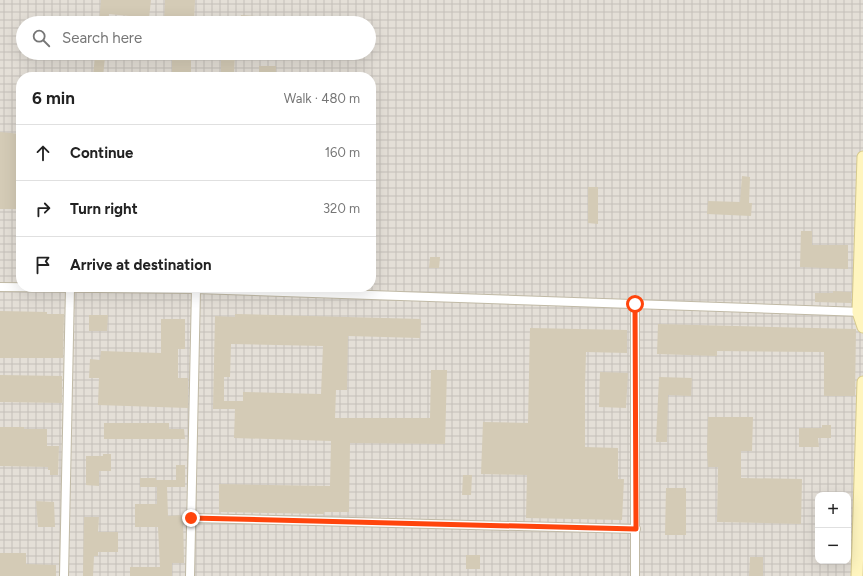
<!DOCTYPE html>
<html lang="en">
<head>
<meta charset="utf-8">
<style>
  body { margin:0; font-family:Figtree,sans-serif; background:#f6f6f6; color:#222 }
  .controls { position:absolute; right:12px; bottom:12px; display:grid; overflow:hidden; border-radius:8px; box-shadow:0 4px 16px #0002 }
  .controls button { width:36px; height:36px; display:grid; place-items:center; padding:0; border:0; border-bottom:1px solid #e0e0e0; background:#fff; color:#222; font:20px sans-serif }
  .stop { position:absolute; width:12px; height:12px; margin:-9px; border:3px solid #ff450c; border-radius:50%; background:#fff }
  .stop.end { background:#ff450c; border-color:#fff; box-shadow:0 1px 4px #0008 }
  .list { margin:0; padding:0; list-style:none }
  h2 { display:flex; justify-content:space-between; align-items:center; height:52px; margin:0; padding:0 16px; font-size:17px }
  h2 small { font-size:13px; font-weight:400; color:#767676 }
  .list li { display:grid; grid-template-columns:26px 1fr auto; gap:12px; align-items:center; box-sizing:border-box; height:56px; padding:0 16px; border-top:1px solid #e0e0e0 }
  .list b { display:block; font-size:15px; white-space:nowrap }
  .list em { font-size:13px; font-style:normal; color:#767676 }
  .icon { flex:none; width:22px; height:22px; fill:none; stroke:currentColor; stroke-width:2; stroke-linecap:round; stroke-linejoin:round }
  .map { position:relative; flex:none; width:863px; height:576px; overflow:hidden }
  .search { position:absolute; background:#fff; box-shadow:0 4px 16px #0002; left:16px; top:16px; width:360px; height:44px; display:flex; align-items:center; gap:10px; box-sizing:border-box; padding:0 14px; border-radius:22px; color:#767676; font-size:15px }
  .panel { position:absolute; background:#fff; box-shadow:0 4px 16px #0002; left:16px; top:72px; width:360px; height:220px; border-radius:16px }
  .map>svg:first-child { display:block }
</style>
</head>
<body>
<div class="map">
<svg width="863" height="576" viewBox="0 0 863 576">
  <defs>
    <pattern id="industrial-grid" width="8" height="8" patternUnits="userSpaceOnUse"><rect width="8" height="8" fill="#e4dfd7"/><path d="M0 4h8M4 0v8" fill="none" stroke="#c5c0b9"/></pattern>
  </defs>
  <rect width="100%" height="100%" fill="#f2efe1"/>
  <path fill="url(#industrial-grid)" fill-rule="evenodd" d="M 0,0 L 863,0 L 863,576 L 0,576 ZM 23,23 L 369,23 L 369,53 L 23,53 ZM 21,77 L 371,77 L 371,287 L 21,287 ZM 818,495 L 848,495 L 848,561 L 818,561 Z"/>
  <g fill="#d4cbb6" fill-rule="evenodd">
    <path d="M 101,0 L 151,0 L 149,18 L 109,14 L 108,23 L 99,23 Z"/>
    <path d="M 165,0 L 195,0 L 194,23 L 164,23 Z"/>
    <path d="M 241,15 L 270,17 L 270,23 L 240,23 Z"/>
    <path d="M 172,53 L 191,53 L 191,74 L 189,74 L 189,77 L 172,77 Z"/>
    <path d="M 221,53 L 235,53 L 234,74 L 221,73 Z"/>
    <path d="M 95,56 L 105,57 L 103,77 L 93,76 Z"/>
    <rect x="259" y="66" width="17" height="8"/>
    <path d="M 0,132 L 21,134 L 21,195 L 17,195 L 17,209 L 0,209 Z"/>
    <path d="M 742,176 L 750,177 L 749,203 L 752,203 L 751,216 L 707,214 L 708,201 L 740,202 Z"/>
    <path d="M 588,187 L 598,187 L 598,224 L 588,223 Z"/>
    <path d="M 801,231 L 812,231 L 812,245 L 848,245 L 848,269 L 800,267 Z"/>
    <path d="M 430,257 L 440,257 L 439,268 L 429,268 Z"/>
    <path d="M 833,291 L 851,292 L 851,303 L 815,302 L 815,293 L 833,293 Z"/>
    <path d="M 0,311 L 47,312 L 47,314 L 64,314 L 63,358 L 0,358 Z"/>
    <path d="M 235,314 L 421,319 L 420,338 L 348,336 L 347,390 L 336,390 L 335,418 L 430,418 L 431,370 L 447,370 L 445,444 L 350,443 L 349,512 L 324,512 L 324,514 L 219,512 L 219,484 L 330,486 L 331,441 L 234,438 L 235,409 L 213,409 L 215,316 L 235,317 ZM 231,344 L 323,346 L 321,394 L 243,392 L 243,401 L 224,401 L 224,377 L 230,377 Z"/>
    <path d="M 89,315 L 108,315 L 107,331 L 89,331 Z"/>
    <path d="M 161,319 L 185,319 L 185,349 L 178,349 L 178,378 L 188,378 L 188,408 L 98,405 L 99,378 L 89,378 L 90,359 L 100,360 L 101,351 L 161,353 Z"/>
    <path d="M 658,324 L 856,329 L 855,396 L 824,396 L 824,352 L 717,351 L 717,356 L 657,354 Z"/>
    <path d="M 530,328 L 627,330 L 627,353 L 586,352 L 585,385 L 585,447 L 618,448 L 618,479 L 624,479 L 622,520 L 526,518 L 527,475 L 481,474 L 483,422 L 528,423 Z"/>
    <path d="M 600,372 L 628,373 L 626,408 L 599,407 Z"/>
    <path d="M 0,375 L 62,376 L 62,403 L 0,402 Z"/>
    <path d="M 659,377 L 692,378 L 691,396 L 668,395 L 667,442 L 656,442 Z"/>
    <path d="M 708,417 L 753,417 L 752,451 L 741,451 L 741,478 L 802,479 L 801,524 L 717,522 L 718,467 L 708,467 L 707,451 Z"/>
    <path d="M 104,423 L 169,423 L 169,429 L 184,429 L 185,439 L 104,439 Z"/>
    <path d="M 822,425 L 831,425 L 831,438 L 818,438 L 819,447 L 799,447 L 799,428 L 822,428 Z"/>
    <path d="M 0,427 L 24,427 L 24,429 L 47,429 L 47,446 L 59,446 L 58,475 L 50,475 L 50,470 L 48,470 L 48,467 L 0,466 Z"/>
    <path d="M 103,454 L 111,454 L 111,471 L 99,471 L 99,486 L 86,485 L 86,456 L 103,456 Z"/>
    <path d="M 176,465 L 185,465 L 185,487 L 167,487 L 168,516 L 183,515 L 184,563 L 172,563 L 172,576 L 130,576 L 130,567 L 160,567 L 158,527 L 135,527 L 135,504 L 157,504 L 157,487 L 140,487 L 140,478 L 156,478 L 156,480 L 176,480 Z"/>
    <path d="M 463,475 L 472,475 L 471,495 L 462,495 Z"/>
    <path d="M 666,488 L 686,488 L 686,535 L 665,535 Z"/>
    <path d="M 36,501 L 54,502 L 55,527 L 38,527 Z"/>
    <path d="M 84,517 L 99,517 L 98,532 L 118,532 L 118,552 L 98,552 L 98,556 L 94,556 L 93,576 L 83,576 Z"/>
    <path d="M 0,553 L 26,553 L 26,564 L 56,565 L 56,576 L 0,576 Z"/>
    <rect x="466" y="555" width="14" height="14"/>
    <path d="M 750,557 L 763,557 L 763,576 L 749,576 Z"/>
  </g>
  <g fill="none" stroke-linecap="round" stroke-linejoin="round">
    <g stroke="#c1baa6" stroke-width="10">
      <g id="street">
        <path d="M 0,287 L 196,289 L 863,312"/>
        <path d="M 635,303 L 635,576"/>
        <path d="M 191,518 L 636,529"/>
        <path d="M 64,576 L 70,288"/>
        <path d="M 190,576 L 196,289"/>
      </g>
    </g>
    <g stroke="#d6c98d" stroke-width="13">
      <g id="secondary">
        <path d="M 863,157 L 858,312 L 863,327"/>
        <path d="M 857,576 L 863,382"/>
      </g>
    </g>
    <use href="#street" stroke="#fff" stroke-width="8"/>
    <use href="#secondary" stroke="#fff5bf" stroke-width="11"/>
  </g>
  <g fill="none" stroke-linecap="round" stroke-linejoin="round">
    <path stroke="#ff450c" stroke-width="5" d="M 191,518 L 636,529 L 635,304"/>
  </g>
</svg>
<div class="controls">
<button>+</button>
<button>−</button>
</div>
<div class="stop" style="left:635px;top:304px"></div>
<div class="stop end" style="left:191px;top:518px"></div>
<div class="search"><svg class="icon" aria-label="search" viewBox="0 0 24 24"><circle cx="10" cy="10" r="6"/><path d="M15 15l6 6"/></svg>Search here</div>
<section class="panel">
<h2>6 min<small>Walk · 480 m</small></h2>
<ul class="list">
<li><svg class="icon" aria-label="ahead" viewBox="0 0 24 24"><path d="M12 20V5M6 11l6-6 6 6"/></svg><div><b>Continue</b></div><em>160 m</em></li>
<li><svg class="icon" aria-label="right" viewBox="0 0 24 24"><path d="M7 20v-9h11M14 6l5 5-5 5"/></svg><div><b>Turn right</b></div><em>320 m</em></li>
<li><svg class="icon" aria-label="arrive" viewBox="0 0 24 24"><path d="M6 21V4h12l-3 4 3 4H6"/></svg><div><b>Arrive at destination</b></div></li>
</ul>
</section>
</div>
</body>
</html>
